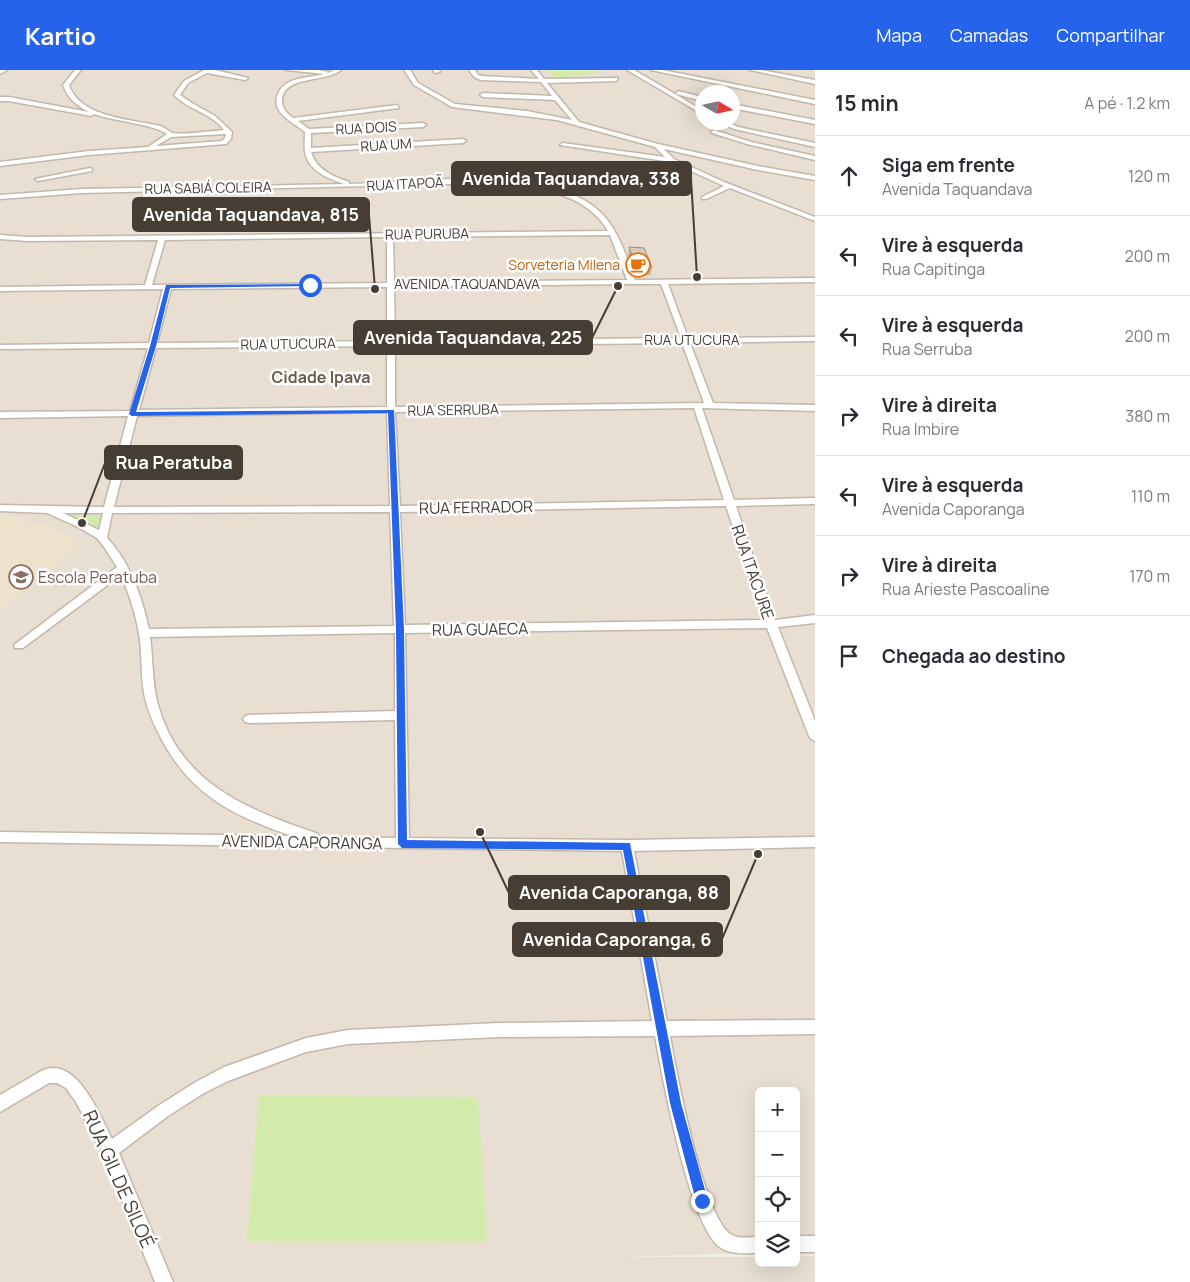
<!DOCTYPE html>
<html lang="pt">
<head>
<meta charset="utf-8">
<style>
  body { margin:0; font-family:Manrope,sans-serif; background:#f7f7f7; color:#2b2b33 }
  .controls { position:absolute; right:15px; bottom:15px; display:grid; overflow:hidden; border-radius:8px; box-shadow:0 5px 20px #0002 }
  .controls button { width:45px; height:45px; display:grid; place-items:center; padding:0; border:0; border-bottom:1px solid #e1e1e2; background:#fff; color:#2b2b33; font:25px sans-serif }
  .compass { position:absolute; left:695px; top:15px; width:45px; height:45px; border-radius:50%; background:#fff; box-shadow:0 5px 20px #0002; rotate:99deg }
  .stop { position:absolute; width:15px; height:15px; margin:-11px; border:4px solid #2563eb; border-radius:50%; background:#fff }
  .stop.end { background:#2563eb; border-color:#fff; box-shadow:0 1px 5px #0008 }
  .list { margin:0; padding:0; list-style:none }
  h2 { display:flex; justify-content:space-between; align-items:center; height:65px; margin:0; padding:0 20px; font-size:21px }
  h2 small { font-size:16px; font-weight:400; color:#7c7c81 }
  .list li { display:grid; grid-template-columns:32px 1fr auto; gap:15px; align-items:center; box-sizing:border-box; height:80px; padding:0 20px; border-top:1px solid #e1e1e2 }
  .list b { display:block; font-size:19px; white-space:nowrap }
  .list p { margin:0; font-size:16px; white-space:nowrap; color:#7c7c81 }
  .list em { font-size:16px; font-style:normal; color:#7c7c81 }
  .icon { flex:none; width:28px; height:28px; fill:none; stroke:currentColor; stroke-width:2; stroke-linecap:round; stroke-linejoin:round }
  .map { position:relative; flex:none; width:815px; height:1212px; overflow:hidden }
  header { display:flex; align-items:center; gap:30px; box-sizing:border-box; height:70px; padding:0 25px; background:#2563eb; color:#fff }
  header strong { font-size:24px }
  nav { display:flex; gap:28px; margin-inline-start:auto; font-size:18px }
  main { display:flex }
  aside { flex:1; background:#fff }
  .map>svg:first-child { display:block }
</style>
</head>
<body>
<header>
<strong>Kartio</strong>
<nav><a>Mapa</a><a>Camadas</a><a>Compartilhar</a></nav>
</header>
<main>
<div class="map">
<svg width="815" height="1212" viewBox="0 0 815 1212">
  <rect width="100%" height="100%" fill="#f3eee4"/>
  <path fill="#e8dfd2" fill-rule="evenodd" d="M 0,0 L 815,0 L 815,1182 L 796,1182 L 796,1021 L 759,1021 L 759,1183 L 620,1187 L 759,1187 L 759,1193 L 796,1193 L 796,1186 L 815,1186 L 815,1212 L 0,1212 ZM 702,22 L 732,22 L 732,52 L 702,52 Z"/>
  <path fill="#eee2cd" d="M 0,443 L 1,446 L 21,448 L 26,457 L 44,454 L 85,472 L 0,541 Z"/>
  <g fill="#d3ebaa">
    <path d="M 545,0 L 597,0 L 600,2 L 557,8 Z"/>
    <path d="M 63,445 L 102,445 L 97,460 Z"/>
    <path d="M 259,1025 L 478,1028 L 487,1172 L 247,1171 Z"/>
  </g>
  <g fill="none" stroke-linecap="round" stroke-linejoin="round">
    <g stroke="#c2b7a9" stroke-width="3">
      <g id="street">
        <path d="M 0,0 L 7,0 L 0,4 Z"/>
        <path d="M 75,0 L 81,0 L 69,15 C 80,48 131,49 160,56 C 165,57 169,62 173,63 C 182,65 213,61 224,60 C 212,43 188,40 174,25 L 184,11 L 204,0 L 215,0 L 248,8 L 245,10 L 207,3 L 188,13 L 180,25 L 192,33 L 215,46 L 232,62 L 231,69 L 226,74 L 89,85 L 0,96 L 0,92 L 89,81 L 148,77 L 167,64 C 153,54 113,51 94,44 L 91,46 L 9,31 L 0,31 L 0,27 L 9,27 L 89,42 C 76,35 68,29 63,15 ZM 226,64 L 225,68 L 222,71 L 156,76 L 171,67 Z"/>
        <path d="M 286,0 L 318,0 L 328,2 L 325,4 Z"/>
        <path d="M 334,0 L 341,0 C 325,13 285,5 282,29 C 281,38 287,43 293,48 L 397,35 L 399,38 L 298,51 L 309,59 L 423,53 L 426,55 L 423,57 L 311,63 L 311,78 L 463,69 L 466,71 L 463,73 L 311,82 C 317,100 332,106 349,112 L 349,114 C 417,113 555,91 604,146 C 620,164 626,187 635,210 L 815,208 L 815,212 L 668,214 L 688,268 L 815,267 L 815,271 L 690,273 L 713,333 L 815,335 L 815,341 L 702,338 L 734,430 L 815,428 L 815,434 L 736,436 L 775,550 L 815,545 L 815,553 L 778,557 L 815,651 L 815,671 L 811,669 L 809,666 L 767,558 L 405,563 L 409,768 L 627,770 L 815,767 L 815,777 L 634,781 L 667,951 L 815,950 L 815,964 L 670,966 C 676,1000 704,1151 732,1165 C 739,1169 751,1167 759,1167 L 759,1183 C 747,1183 732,1185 721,1178 C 690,1159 662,1006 655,966 L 499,967 L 348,974 L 306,982 L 228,1011 L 204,1023 L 168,1046 L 119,1083 L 173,1212 L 155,1212 L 104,1085 L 76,1032 L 66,1018 L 57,1013 L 49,1013 L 0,1042 L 0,1025 L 43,1000 C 77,986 100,1046 112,1069 L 158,1036 L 194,1013 L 224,997 L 306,968 L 348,960 L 499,953 L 652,951 L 622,781 L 0,772 L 0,762 L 292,766 C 234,746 192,726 162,670 C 154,655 147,640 144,623 C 141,606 142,588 140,570 C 137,548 130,526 121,505 L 23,578 L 15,578 L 14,575 L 117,497 L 104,477 L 97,468 L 76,456 L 47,443 L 0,441 L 0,435 L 104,437 L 128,346 L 0,348 L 0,342 L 130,341 L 148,278 L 0,279 L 0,275 L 149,273 L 163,219 L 0,221 L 0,217 L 145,215 L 158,170 L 28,171 L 0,169 L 0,165 L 28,167 L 608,161 C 585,121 534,117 493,113 L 82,123 L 0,129 L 0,125 L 82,119 L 344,114 C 328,108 309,102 305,82 C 304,75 305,68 305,62 C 293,52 270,43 278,24 C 286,3 318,10 334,0 ZM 610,165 L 627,210 L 394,212 L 393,167 ZM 387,167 L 387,213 L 152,215 L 165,170 ZM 629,214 L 661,214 L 681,268 L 395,271 L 394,217 ZM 387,217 L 387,271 L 157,273 L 171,219 ZM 682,273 L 704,333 L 395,337 L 395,276 ZM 387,276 L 387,337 L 139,340 L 156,278 ZM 694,338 L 724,430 L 400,436 L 395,342 ZM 387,342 L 390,436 L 114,437 L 137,346 ZM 726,436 L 764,550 L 405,555 L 400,442 ZM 390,442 L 394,556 L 149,559 C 142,527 130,492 107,468 L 112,443 ZM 63,443 L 103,443 L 99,460 ZM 395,563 L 395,641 L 249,645 L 245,646 L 243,649 L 245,652 L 249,653 L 395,650 L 396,768 L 319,767 L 318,764 C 246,739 178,713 157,631 C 152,610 153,588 150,567 Z"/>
        <path d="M 404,0 L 410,0 L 418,13 L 455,34 L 527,41 L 572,50 L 555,30 L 483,27 L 480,25 L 483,23 L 552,26 L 541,12 L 481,10 L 474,7 L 469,0 L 475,0 L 478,5 L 482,6 L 539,9 L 531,0 L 537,0 L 544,9 L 618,8 L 616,11 L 547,13 L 579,52 L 658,74 L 758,96 L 815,106 L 815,110 L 758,100 L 664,79 L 674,89 L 724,112 L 815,147 L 815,151 L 730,118 L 706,129 L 702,129 L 702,127 L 724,116 L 671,92 L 560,75 L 563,73 L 665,87 L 655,77 L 557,50 L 452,37 L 414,15 Z"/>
        <path d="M 433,0 L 439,0 L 440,2 L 435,3 Z"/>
        <path d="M 627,0 L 634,0 L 702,40 L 702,44 Z"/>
        <path d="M 651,0 L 662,0 L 815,30 L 815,34 Z"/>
        <path d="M 750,0 L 761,0 L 815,10 L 815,14 Z"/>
        <path d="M 678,21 L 702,27 L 702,31 L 676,24 Z"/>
        <path d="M 732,34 L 815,50 L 815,54 L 732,38 Z"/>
        <path d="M 719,52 L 728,52 L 738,57 L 815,73 L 815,77 L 734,59 Z"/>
        <path d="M 714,60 L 751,72 L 815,86 L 815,90 L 747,74 L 712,63 L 711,62 Z"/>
        <path d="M 90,98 L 92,99 L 92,101 L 38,111 L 35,109 Z"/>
        <rect x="796" y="1166" width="19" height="16"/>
      </g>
    </g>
    <use href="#street" fill="#fff" fill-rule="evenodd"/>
  </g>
  <path fill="#bbafa2" d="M 629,177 L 652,197 L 650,205 L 636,206 L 628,185 Z"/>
  <path fill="#d9cbbc" stroke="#988e84" d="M 629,177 L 644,178 L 652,197 L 637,198 Z"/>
  <path fill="#2563eb" d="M 310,214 L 312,216 L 170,218 L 156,276 L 136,342 L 394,340 L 404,560 L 407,770 L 630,773 L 681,1033 L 708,1131 L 706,1135 L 702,1137 L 698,1135 L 696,1131 L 670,1033 L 623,780 L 402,778 L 398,774 L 396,560 L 388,343 L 132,346 L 129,344 L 150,276 L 166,215 Z"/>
  <defs>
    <g id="cafe-ring" transform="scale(1.25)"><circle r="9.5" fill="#fff" stroke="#e8710a" stroke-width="1.5"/><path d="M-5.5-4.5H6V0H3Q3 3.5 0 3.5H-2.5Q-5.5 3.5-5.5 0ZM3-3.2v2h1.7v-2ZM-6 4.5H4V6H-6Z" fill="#e8710a"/></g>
    <g id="school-ring" transform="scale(1.25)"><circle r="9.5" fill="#fff" stroke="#8d6e63" stroke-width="1.5"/><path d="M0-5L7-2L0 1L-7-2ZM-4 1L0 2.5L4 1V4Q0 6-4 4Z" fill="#8d6e63"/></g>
  </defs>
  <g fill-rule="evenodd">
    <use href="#cafe-ring" x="638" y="195"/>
    <use href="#school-ring" x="21" y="507"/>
  </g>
  <g text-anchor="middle" stroke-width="5" stroke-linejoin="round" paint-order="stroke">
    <g font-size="14" fill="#463d34" stroke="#fff">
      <text transform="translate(366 58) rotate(-3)" y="5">RUA DOIS</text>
      <text transform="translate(386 75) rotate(-4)" y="5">RUA UM</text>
      <text transform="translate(405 114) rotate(-3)" y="5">RUA ITAPOÃ</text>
      <text transform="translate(208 118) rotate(-1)" y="5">RUA SABIÁ COLEIRA</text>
      <text transform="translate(427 164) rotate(-1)" y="5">RUA PURUBA</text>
      <text x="467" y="219">AVENIDA TAQUANDAVA</text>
      <text x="692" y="275">RUA UTUCURA</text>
      <text transform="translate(288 274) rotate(-1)" y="5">RUA UTUCURA</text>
      <text transform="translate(453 340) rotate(-1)" y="5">RUA SERRUBA</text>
    </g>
    <g font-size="14" fill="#c56008" stroke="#fff" text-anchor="end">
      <text x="620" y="200">Sorveteria Milena</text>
    </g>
    <g font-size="16" font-weight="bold" fill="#695a4a" stroke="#fff">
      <text x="321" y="313">Cidade Ipava</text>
    </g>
    <g font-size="16" fill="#463d34" stroke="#fff">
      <text transform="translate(476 437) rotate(-1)" y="6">RUA FERRADOR</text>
      <text transform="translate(753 502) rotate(71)" y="6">RUA ITACURE</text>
      <text transform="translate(480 559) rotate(-1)" y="6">RUA GUAECA</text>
      <text transform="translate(302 772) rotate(1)" y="6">AVENIDA CAPORANGA</text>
    </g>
    <g font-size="16" fill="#785e54" stroke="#fff" text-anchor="start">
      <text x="38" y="513">Escola Peratuba</text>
    </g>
    <g font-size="19" fill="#463d34" stroke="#fff">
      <text transform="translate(119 1109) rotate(66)" y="7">RUA GIL DE SILOÉ</text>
    </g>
  </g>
  <path fill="none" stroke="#463d34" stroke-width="2" d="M697 207L691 109M375 219L369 145M618 216L592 268M82 453L105 393M480 762L509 823M758 784L722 869"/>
  <g fill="#463d34" stroke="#fff" stroke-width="2">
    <circle cx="697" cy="207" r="5"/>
    <circle cx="375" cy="219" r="5"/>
    <circle cx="618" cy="216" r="5"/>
    <circle cx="82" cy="453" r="5"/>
    <circle cx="480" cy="762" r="5"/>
    <circle cx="758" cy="784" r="5"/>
  </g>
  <g fill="#463d34" stroke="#463d34" stroke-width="2">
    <rect x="452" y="92" width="239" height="33" rx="5"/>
    <rect x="133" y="128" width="236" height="33" rx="5"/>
    <rect x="354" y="251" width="238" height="33" rx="5"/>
    <rect x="105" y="376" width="137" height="33" rx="5"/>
    <rect x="509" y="806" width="220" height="33" rx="5"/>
    <rect x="513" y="853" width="209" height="33" rx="5"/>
  </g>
  <g font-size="18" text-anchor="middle" font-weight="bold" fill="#fff">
    <text x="571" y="115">Avenida Taquandava, 338</text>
    <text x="251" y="151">Avenida Taquandava, 815</text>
    <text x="473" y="274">Avenida Taquandava, 225</text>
    <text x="174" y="399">Rua Peratuba</text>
    <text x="619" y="829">Avenida Caporanga, 88</text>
    <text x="617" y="876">Avenida Caporanga, 6</text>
  </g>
</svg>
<div class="controls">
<button>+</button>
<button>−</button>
<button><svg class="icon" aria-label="locate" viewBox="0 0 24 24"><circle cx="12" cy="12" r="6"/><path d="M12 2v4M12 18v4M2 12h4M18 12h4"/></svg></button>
<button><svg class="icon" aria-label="layers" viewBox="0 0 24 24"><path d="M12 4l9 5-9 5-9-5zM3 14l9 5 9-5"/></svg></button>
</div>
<svg class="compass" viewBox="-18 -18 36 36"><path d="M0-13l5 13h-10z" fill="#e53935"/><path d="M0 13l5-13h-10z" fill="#7c7c81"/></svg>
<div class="stop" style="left:310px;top:215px"></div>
<div class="stop end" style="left:702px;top:1131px"></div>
</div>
<aside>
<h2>15 min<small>A pé · 1.2 km</small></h2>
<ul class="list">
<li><svg class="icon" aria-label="ahead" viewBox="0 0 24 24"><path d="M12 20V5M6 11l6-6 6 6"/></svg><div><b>Siga em frente</b><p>Avenida Taquandava</p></div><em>120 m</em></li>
<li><svg class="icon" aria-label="left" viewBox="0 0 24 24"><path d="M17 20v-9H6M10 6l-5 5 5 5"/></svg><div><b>Vire à esquerda</b><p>Rua Capitinga</p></div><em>200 m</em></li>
<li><svg class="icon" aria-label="left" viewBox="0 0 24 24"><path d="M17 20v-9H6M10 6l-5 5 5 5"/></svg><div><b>Vire à esquerda</b><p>Rua Serruba</p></div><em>200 m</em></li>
<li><svg class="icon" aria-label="right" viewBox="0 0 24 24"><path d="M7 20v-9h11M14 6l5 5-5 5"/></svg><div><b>Vire à direita</b><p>Rua Imbire</p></div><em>380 m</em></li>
<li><svg class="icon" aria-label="left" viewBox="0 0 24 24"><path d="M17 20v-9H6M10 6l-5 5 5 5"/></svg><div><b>Vire à esquerda</b><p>Avenida Caporanga</p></div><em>110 m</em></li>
<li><svg class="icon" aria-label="right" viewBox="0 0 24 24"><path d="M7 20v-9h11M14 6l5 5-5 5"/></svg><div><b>Vire à direita</b><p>Rua Arieste Pascoaline</p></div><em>170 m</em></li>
<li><svg class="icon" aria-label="arrive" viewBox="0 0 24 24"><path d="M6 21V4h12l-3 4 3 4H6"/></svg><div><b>Chegada ao destino</b></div></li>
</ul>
</aside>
</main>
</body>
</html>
